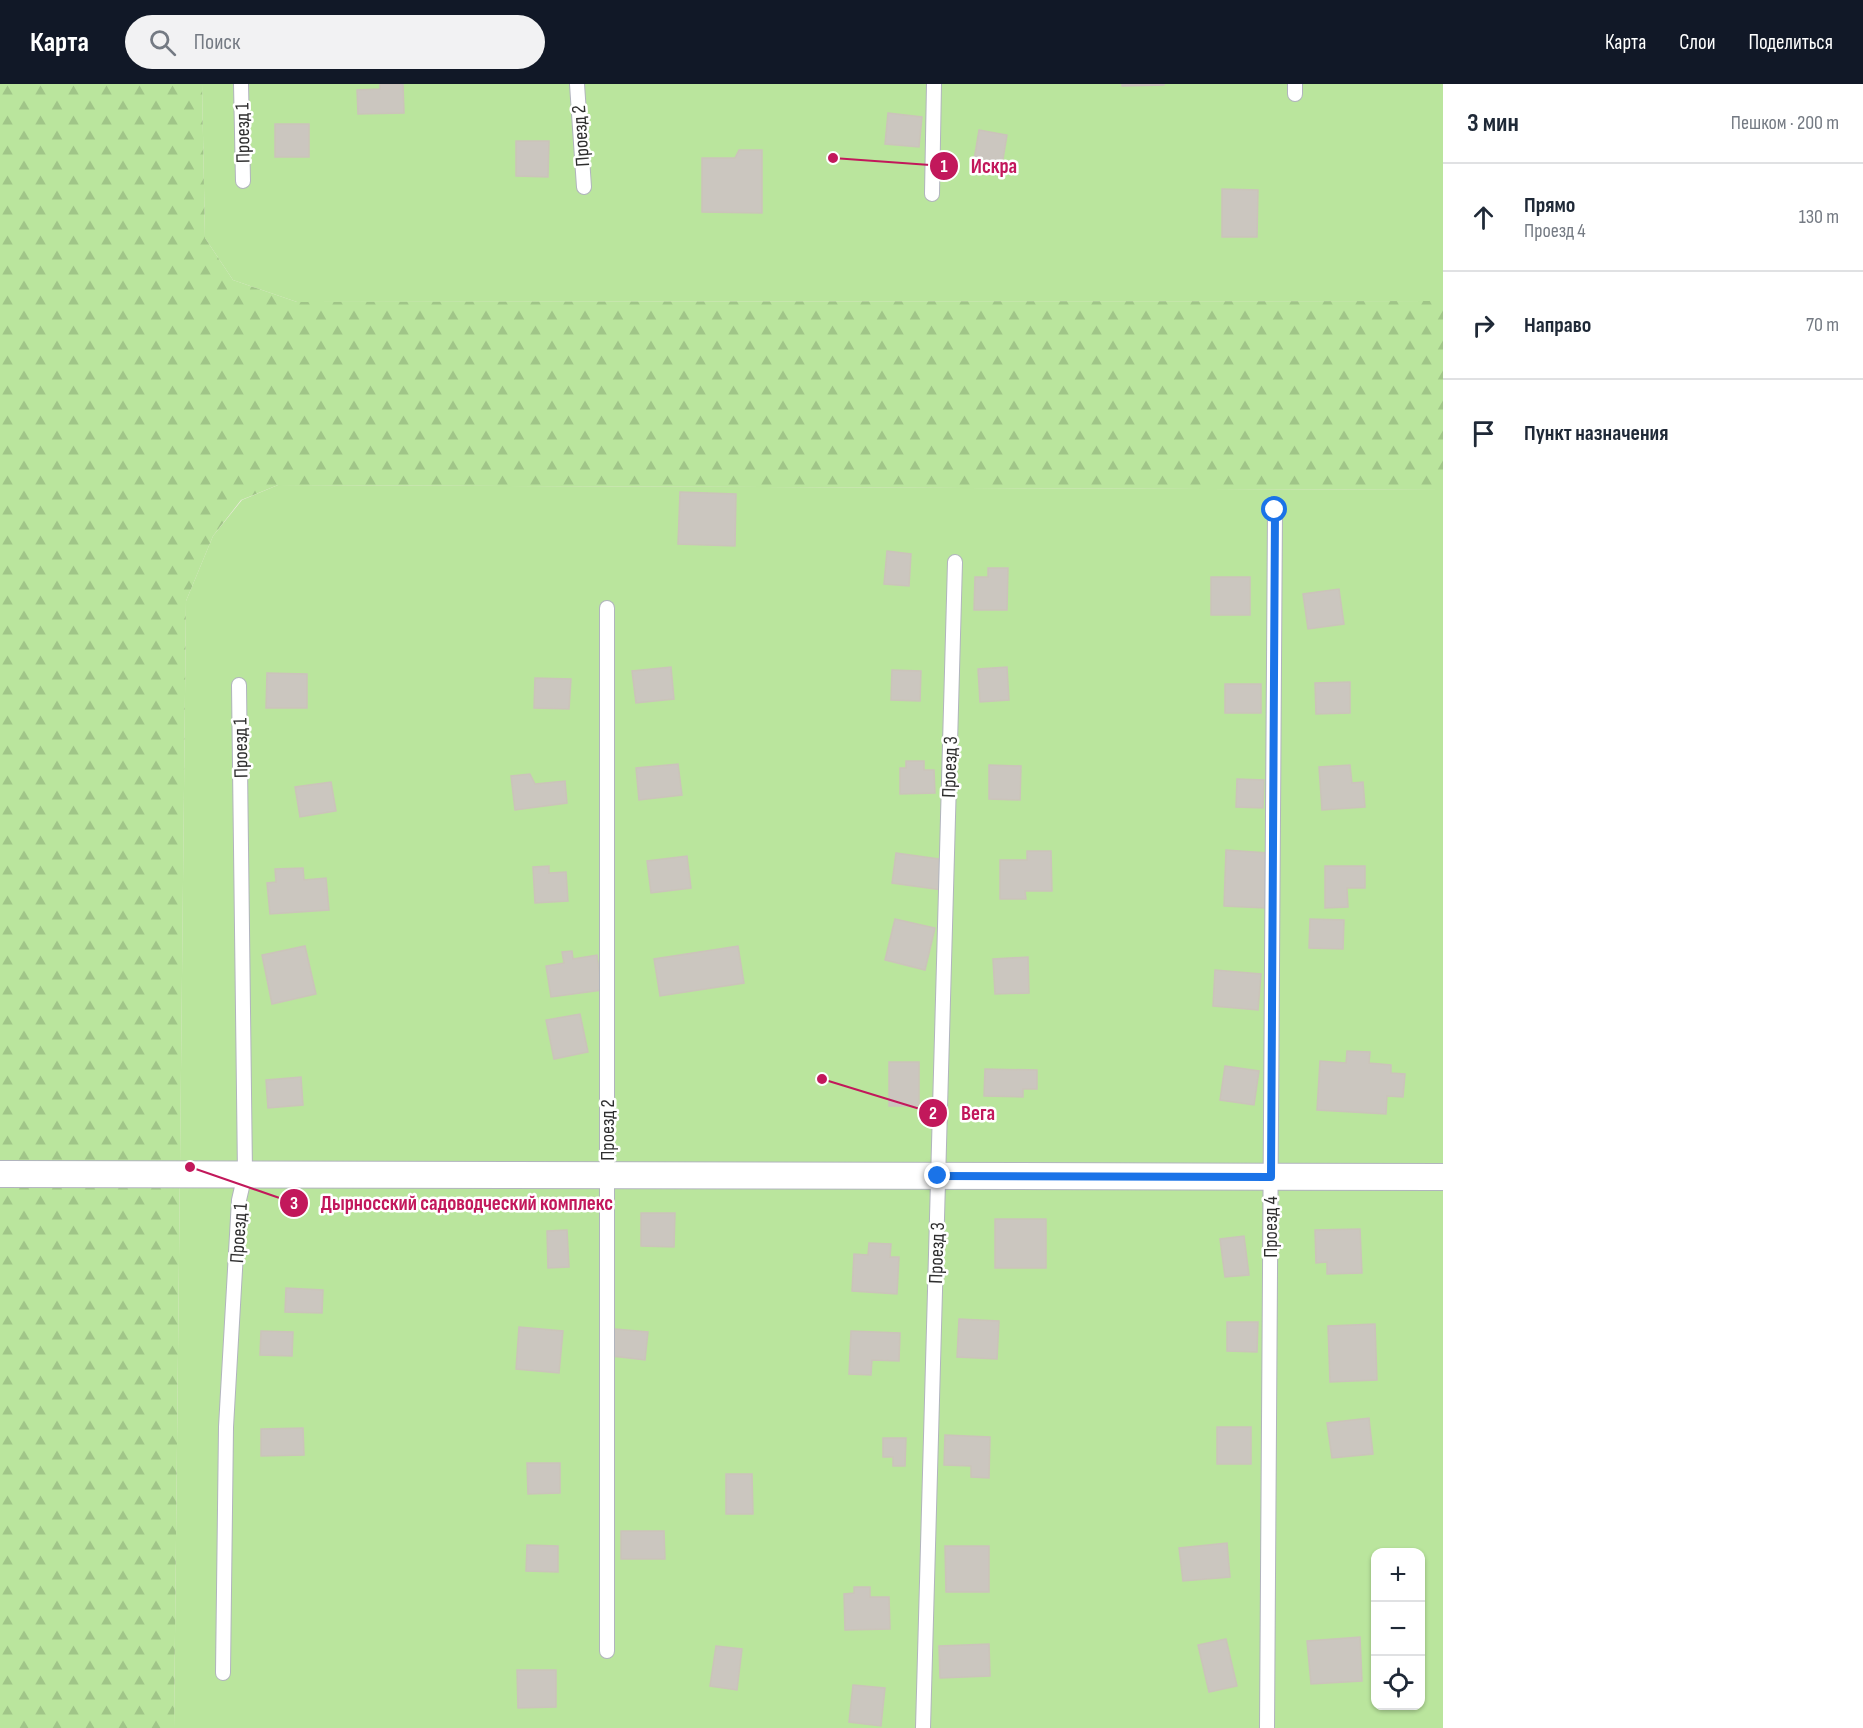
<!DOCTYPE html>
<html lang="ru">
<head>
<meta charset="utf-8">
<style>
  body { margin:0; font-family:"Sofia Sans Condensed",sans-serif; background:#f2f2f3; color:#1f2937 }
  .controls { position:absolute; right:18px; bottom:18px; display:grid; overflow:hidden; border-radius:12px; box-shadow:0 2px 4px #0004 }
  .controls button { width:54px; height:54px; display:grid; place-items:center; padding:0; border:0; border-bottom:2px solid #e0e1e3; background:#fff; color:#1f2937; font:30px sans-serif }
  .stop { position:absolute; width:18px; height:18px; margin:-14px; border:4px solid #1a73e8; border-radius:50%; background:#fff }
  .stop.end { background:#1a73e8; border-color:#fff; box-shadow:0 2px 6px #0008 }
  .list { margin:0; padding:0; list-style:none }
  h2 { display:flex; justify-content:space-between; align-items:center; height:78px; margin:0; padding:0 24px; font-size:26px }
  h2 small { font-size:20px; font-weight:400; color:#747a83 }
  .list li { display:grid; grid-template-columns:39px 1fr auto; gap:18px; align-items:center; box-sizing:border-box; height:108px; padding:0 24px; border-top:2px solid #e0e1e3 }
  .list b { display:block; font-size:22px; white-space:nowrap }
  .list p { margin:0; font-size:20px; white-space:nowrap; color:#747a83 }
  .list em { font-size:20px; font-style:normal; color:#747a83 }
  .icon { flex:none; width:33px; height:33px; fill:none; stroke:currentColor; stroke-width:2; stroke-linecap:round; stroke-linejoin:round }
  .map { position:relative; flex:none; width:1443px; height:1644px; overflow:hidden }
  header { display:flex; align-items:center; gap:36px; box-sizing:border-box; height:84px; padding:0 30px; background:#111827; color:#fff }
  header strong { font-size:28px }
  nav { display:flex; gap:33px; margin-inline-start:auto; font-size:21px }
  .search { width:420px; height:54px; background:#f2f2f3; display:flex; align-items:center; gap:15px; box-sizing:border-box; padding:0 21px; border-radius:33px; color:#747a83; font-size:22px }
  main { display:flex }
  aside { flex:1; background:#fff }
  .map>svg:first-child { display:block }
</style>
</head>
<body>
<header>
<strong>Карта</strong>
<div class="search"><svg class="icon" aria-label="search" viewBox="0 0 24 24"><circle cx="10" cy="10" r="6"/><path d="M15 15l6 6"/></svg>Поиск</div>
<nav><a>Карта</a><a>Слои</a><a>Поделиться</a></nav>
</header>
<main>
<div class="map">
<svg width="1443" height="1644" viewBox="0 0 1443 1644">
  <defs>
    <pattern id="forest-firs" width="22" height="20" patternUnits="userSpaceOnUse" patternTransform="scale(1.5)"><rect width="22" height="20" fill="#bae59d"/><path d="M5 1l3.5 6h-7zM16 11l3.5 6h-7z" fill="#a0c588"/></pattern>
  </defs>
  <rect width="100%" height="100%" fill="#efe8e1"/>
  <g fill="#bae59d" fill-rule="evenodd">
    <path d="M 202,0 L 1443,0 L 1443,217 L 297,218 L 233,196 L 205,154 Z"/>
    <path d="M 278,401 L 1443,406 L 1443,1644 L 174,1644 L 186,517 L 213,452 L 242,416 ZM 1376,1468 L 1420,1468 L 1420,1622 L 1376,1622 Z"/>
  </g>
  <path fill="url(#forest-firs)" d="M 0,0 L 202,0 L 205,154 L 233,196 L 297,218 L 1443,217 L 1443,406 L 278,401 L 241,416 L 213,452 L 186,517 L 174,1644 L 0,1644 Z"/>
  <g fill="#cbc6bf" stroke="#cbc4ba" stroke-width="1.5">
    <path d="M 380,0 L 403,0 L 404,29 L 358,30 L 357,6 L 380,5 Z"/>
    <path d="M 1122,0 L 1164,0 L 1164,1 L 1122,2 Z"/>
    <path d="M 888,29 L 922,33 L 919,63 L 885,60 Z"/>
    <rect x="275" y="40" width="34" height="33"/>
    <path d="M 979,46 L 1007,51 L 1001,87 L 973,82 Z"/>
    <path d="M 516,57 L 549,57 L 548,93 L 516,92 Z"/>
    <path d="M 739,66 L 762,66 L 762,129 L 702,128 L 702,74 L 735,74 Z"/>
    <path d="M 1222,105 L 1258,106 L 1257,153 L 1222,153 Z"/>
    <path d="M 680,408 L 736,410 L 735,462 L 678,460 Z"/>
    <path d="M 887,467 L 911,470 L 909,502 L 884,500 Z"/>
    <path d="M 988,484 L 1008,484 L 1007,526 L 974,526 L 975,493 L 988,493 Z"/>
    <rect x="1211" y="493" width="39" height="38"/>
    <path d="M 1339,505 L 1344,540 L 1308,545 L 1303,510 Z"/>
    <path d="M 671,583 L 674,615 L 636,619 L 632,587 Z"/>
    <path d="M 1007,583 L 1009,616 L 980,618 L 978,585 Z"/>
    <path d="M 892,586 L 921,587 L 920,617 L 891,616 Z"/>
    <path d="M 267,589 L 307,590 L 307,624 L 266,624 Z"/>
    <path d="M 535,594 L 571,595 L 569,625 L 534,624 Z"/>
    <path d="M 1350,598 L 1350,629 L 1316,630 L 1315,599 Z"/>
    <rect x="1225" y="600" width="36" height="29"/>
    <path d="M 906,677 L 924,677 L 924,686 L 934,686 L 935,709 L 900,710 L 900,684 L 906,684 Z"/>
    <path d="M 678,680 L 682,711 L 639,716 L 636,684 Z"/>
    <path d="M 989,681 L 1021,682 L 1020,716 L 989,715 Z"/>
    <path d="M 1350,681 L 1352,699 L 1363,698 L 1365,723 L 1322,726 L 1319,683 Z"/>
    <path d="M 530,690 L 535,700 L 565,697 L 567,719 L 515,726 L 511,692 Z"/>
    <path d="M 1237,695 L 1264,696 L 1263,724 L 1236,723 Z"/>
    <path d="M 331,698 L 336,727 L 300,733 L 295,703 Z"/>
    <path d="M 1226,766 L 1268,769 L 1265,824 L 1224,822 Z"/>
    <path d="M 1027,767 L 1051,767 L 1052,807 L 1025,807 L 1026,815 L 1000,815 L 1000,776 L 1027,776 Z"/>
    <path d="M 896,769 L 946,776 L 942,806 L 892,799 Z"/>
    <path d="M 687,772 L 691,804 L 651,809 L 647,777 Z"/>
    <path d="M 549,782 L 549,789 L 566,788 L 568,817 L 535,819 L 533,783 Z"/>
    <path d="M 1325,782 L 1365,782 L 1365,804 L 1347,804 L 1348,823 L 1325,824 Z"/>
    <path d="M 303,784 L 304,796 L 326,794 L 329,826 L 270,830 L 267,799 L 276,798 L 275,785 Z"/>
    <path d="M 895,835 L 935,844 L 925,886 L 885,876 Z"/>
    <path d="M 1310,835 L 1344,836 L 1343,865 L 1309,864 Z"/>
    <path d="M 305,862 L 316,910 L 272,920 L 262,871 Z"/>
    <path d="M 738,862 L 744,899 L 660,912 L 654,875 Z"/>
    <path d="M 572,867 L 573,875 L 597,871 L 602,906 L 551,913 L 546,882 L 564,879 L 562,868 Z"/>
    <path d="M 1028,873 L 1029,909 L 995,910 L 993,875 Z"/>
    <path d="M 1215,886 L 1261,890 L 1258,926 L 1213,922 Z"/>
    <path d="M 580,930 L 588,968 L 554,975 L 546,936 Z"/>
    <path d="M 1347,967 L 1370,968 L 1369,979 L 1391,981 L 1391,989 L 1405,990 L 1403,1013 L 1387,1012 L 1386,1030 L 1317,1026 L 1320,977 L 1346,979 Z"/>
    <rect x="889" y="978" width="30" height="44"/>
    <path d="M 1225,982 L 1259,987 L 1254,1021 L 1220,1016 Z"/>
    <path d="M 985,985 L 1037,986 L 1037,1005 L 1023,1005 L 1023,1013 L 984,1012 Z"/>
    <path d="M 301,993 L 303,1021 L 268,1024 L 266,996 Z"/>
    <path d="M 641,1129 L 675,1129 L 674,1163 L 641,1162 Z"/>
    <rect x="995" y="1135" width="51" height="49"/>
    <path d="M 1360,1145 L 1362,1189 L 1327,1190 L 1327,1178 L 1316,1179 L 1315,1146 Z"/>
    <path d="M 567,1146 L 569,1183 L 548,1184 L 547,1147 Z"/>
    <path d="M 1244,1152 L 1249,1191 L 1225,1193 L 1220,1155 Z"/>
    <path d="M 869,1159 L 891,1160 L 890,1173 L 899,1173 L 897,1210 L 852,1207 L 854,1170 L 868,1171 Z"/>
    <path d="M 286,1204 L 323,1206 L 322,1229 L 285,1228 Z"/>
    <path d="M 959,1235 L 999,1237 L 997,1275 L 957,1273 Z"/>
    <path d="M 1227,1238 L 1258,1238 L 1257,1268 L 1227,1267 Z"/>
    <path d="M 1375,1240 L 1377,1296 L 1330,1298 L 1328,1242 Z"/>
    <path d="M 519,1243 L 563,1247 L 559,1289 L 516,1285 Z"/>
    <path d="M 615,1245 L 648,1248 L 645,1276 L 612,1272 Z"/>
    <path d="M 261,1247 L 293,1248 L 292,1272 L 260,1271 Z"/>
    <path d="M 851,1247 L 900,1249 L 899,1277 L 872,1276 L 871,1291 L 849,1290 Z"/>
    <path d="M 1369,1334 L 1373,1370 L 1332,1374 L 1327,1339 Z"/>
    <rect x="1217" y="1343" width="34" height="37"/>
    <path d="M 303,1344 L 304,1371 L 261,1372 L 261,1345 Z"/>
    <path d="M 945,1351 L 990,1353 L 989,1394 L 971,1393 L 971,1382 L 944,1381 Z"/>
    <path d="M 883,1354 L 906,1354 L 905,1382 L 893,1382 L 893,1373 L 883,1373 Z"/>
    <path d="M 527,1379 L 560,1379 L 560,1409 L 528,1410 Z"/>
    <path d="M 726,1390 L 752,1390 L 753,1430 L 726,1430 Z"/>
    <path d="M 621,1447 L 664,1447 L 665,1475 L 621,1475 Z"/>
    <path d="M 1227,1459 L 1230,1493 L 1183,1497 L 1179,1464 Z"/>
    <path d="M 527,1461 L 558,1462 L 558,1488 L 526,1487 Z"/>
    <path d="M 945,1462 L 989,1462 L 989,1508 L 946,1508 Z"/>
    <path d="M 854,1503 L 870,1503 L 870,1513 L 889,1513 L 890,1545 L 845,1546 L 844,1510 L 854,1509 Z"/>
    <path d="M 1360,1553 L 1362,1597 L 1311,1600 L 1307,1557 Z"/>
    <path d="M 1226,1555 L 1237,1602 L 1209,1608 L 1198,1561 Z"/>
    <path d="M 989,1560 L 990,1592 L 940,1594 L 939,1562 Z"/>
    <path d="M 716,1562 L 742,1565 L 737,1606 L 710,1602 Z"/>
    <path d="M 517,1586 L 556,1586 L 556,1623 L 518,1624 Z"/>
    <path d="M 853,1601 L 885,1604 L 881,1642 L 849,1638 Z"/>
  </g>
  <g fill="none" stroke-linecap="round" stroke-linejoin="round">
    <g stroke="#b1b4be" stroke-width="16">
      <g id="lane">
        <path d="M 241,0 L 243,97"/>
        <path d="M 577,0 L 584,103"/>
        <path d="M 1295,10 L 1295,0"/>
        <path d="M 932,110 L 934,0"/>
        <path d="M 607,1567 L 607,524"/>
        <path d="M 223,1589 L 226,1343 L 239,1116 L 245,1090 L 239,601"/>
        <path d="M 923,1644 L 955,478"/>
        <path d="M 1267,1644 L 1275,426"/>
      </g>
    </g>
    <g stroke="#b1b4be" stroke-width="28">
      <path id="street" d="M 0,1090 L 1443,1093"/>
    </g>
    <use href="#lane" stroke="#fff" stroke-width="14"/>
    <use href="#street" stroke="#fff" stroke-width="26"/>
  </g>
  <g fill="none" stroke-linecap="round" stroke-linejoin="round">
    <path stroke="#1a73e8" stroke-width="8" d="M 938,1092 L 1271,1093 L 1275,426"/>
  </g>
  <g text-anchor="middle" stroke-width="5" stroke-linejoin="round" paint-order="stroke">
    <g font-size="20" fill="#2e2e2e" stroke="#fff">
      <text transform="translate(242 49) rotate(-91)" y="7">Проезд 1</text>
      <text transform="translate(580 52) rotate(-94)" y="7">Проезд 2</text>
      <text transform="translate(240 664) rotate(-91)" y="7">Проезд 1</text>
      <text transform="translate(949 683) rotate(-88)" y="7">Проезд 3</text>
      <text transform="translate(607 1046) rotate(-90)" y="7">Проезд 2</text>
      <text transform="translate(1270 1143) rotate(-90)" y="7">Проезд 4</text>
      <text transform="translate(238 1149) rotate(-86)" y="7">Проезд 1</text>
      <text transform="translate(936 1169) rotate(-88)" y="7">Проезд 3</text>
    </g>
  </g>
  <path fill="none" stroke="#c2185b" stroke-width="2" d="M833 74L944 82M822 995L933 1029M190 1083L294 1119"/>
  <g fill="#c2185b" stroke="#fff" stroke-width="2">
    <circle cx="833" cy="74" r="6"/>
    <circle cx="822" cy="995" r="6"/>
    <circle cx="190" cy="1083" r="6"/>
    <circle cx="944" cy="82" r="15"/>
    <circle cx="933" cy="1029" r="15"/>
    <circle cx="294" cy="1119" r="15"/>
  </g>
  <g font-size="18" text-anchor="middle" font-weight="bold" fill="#fff">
    <text x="944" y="88">1</text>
    <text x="933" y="1035">2</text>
    <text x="294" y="1125">3</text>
  </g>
  <g font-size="21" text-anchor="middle" font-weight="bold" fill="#c2185b" stroke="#fff" stroke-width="5" stroke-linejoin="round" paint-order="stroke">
    <text x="994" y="89">Искра</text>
    <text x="978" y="1036">Вега</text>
    <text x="467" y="1126">Дырносский садоводческий комплекс</text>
  </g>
</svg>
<div class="controls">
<button>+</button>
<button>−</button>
<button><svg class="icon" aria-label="locate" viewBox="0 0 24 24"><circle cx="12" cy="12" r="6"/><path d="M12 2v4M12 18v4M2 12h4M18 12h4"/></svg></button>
</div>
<div class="stop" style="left:1275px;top:426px"></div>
<div class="stop end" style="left:938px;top:1092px"></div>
</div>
<aside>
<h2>3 мин<small>Пешком · 200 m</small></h2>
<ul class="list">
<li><svg class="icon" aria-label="ahead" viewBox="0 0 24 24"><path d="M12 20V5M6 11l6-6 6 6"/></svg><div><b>Прямо</b><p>Проезд 4</p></div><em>130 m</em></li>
<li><svg class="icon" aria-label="right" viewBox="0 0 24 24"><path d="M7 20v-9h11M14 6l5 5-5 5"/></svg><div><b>Направо</b></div><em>70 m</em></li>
<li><svg class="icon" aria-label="arrive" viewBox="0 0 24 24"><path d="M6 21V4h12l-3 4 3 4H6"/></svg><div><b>Пункт назначения</b></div></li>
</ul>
</aside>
</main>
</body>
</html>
